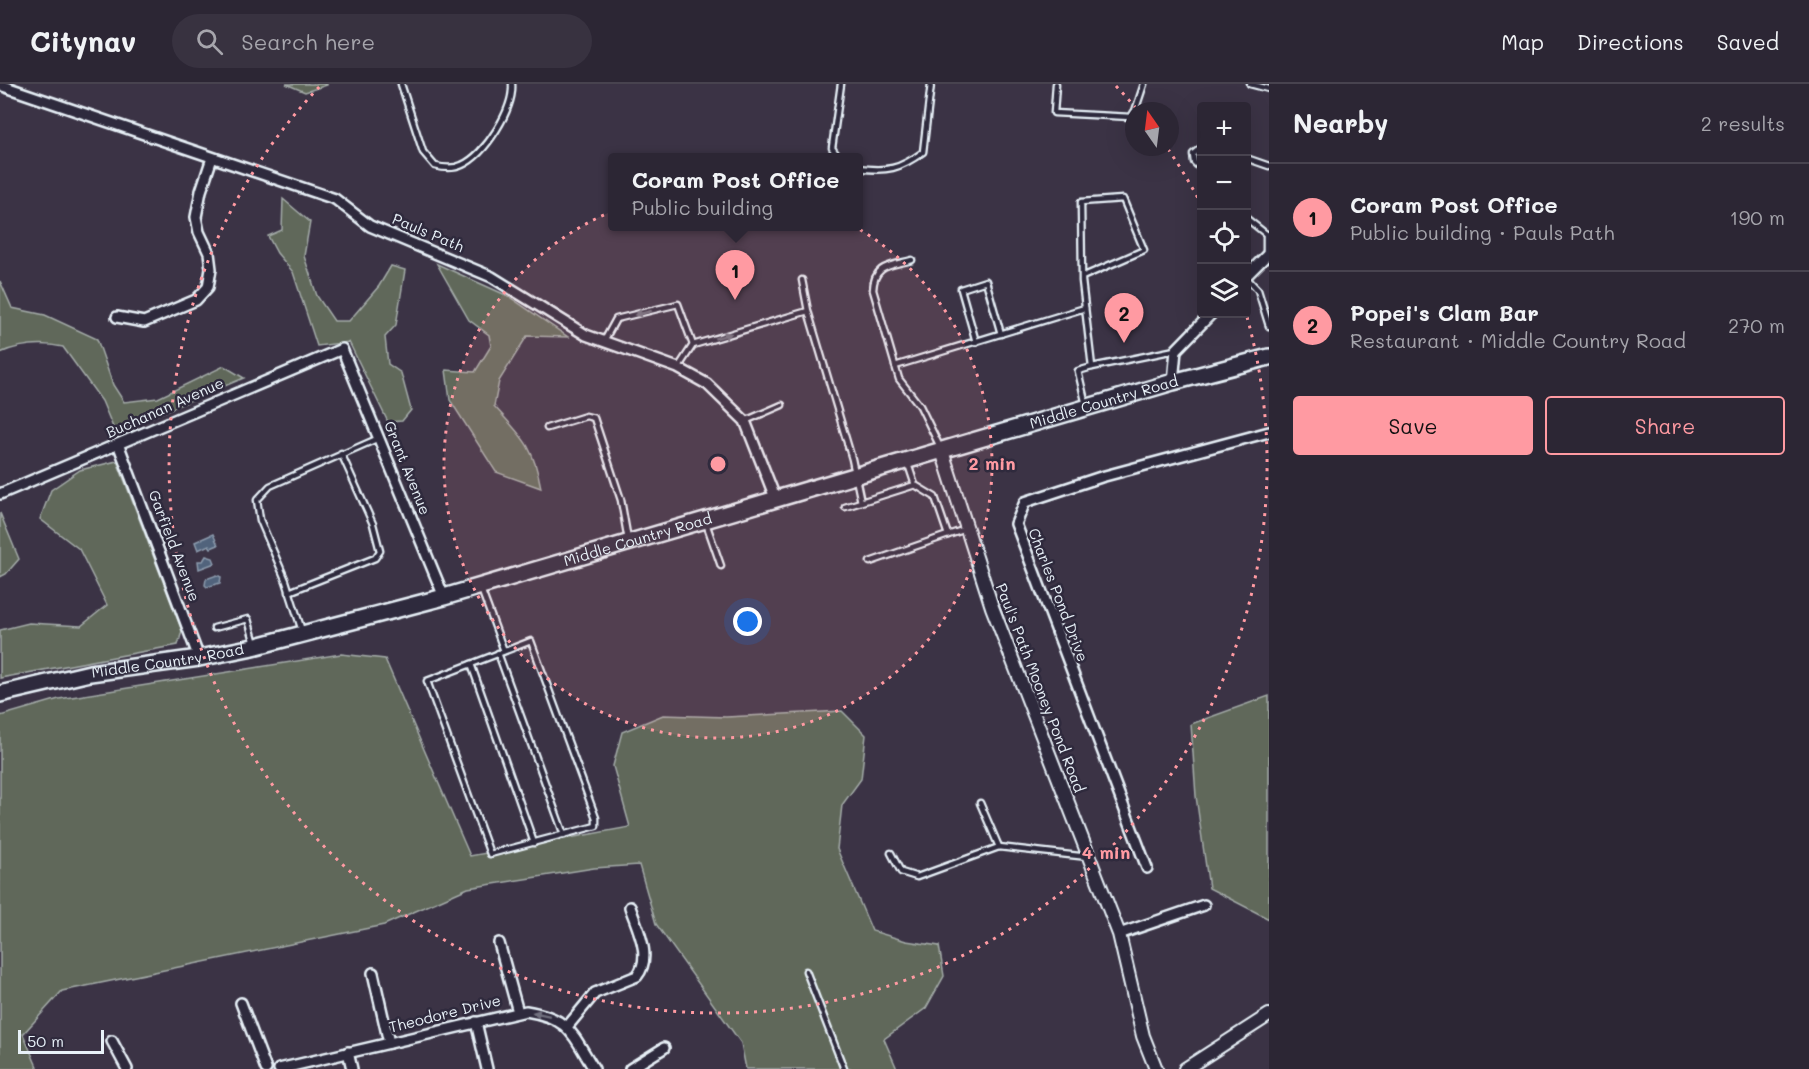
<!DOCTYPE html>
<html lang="en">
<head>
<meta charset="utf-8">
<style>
  body { margin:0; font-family:Mali,sans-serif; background:#383240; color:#f1f3f6 }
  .controls { position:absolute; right:18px; top:18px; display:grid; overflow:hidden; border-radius:6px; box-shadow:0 6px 24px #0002 }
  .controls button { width:54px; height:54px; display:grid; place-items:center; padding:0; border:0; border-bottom:2px solid #48434f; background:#2c2634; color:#f1f3f6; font:30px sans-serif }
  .compass { position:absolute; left:1125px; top:18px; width:54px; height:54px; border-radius:50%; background:#2c2634; box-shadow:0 6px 24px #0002; rotate:346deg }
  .scale { position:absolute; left:18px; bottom:15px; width:86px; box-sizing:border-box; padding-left:6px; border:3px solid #e8f1f8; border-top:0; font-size:16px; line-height:21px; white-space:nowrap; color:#e8f1f8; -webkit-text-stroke:4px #2f2a3d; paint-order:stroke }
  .you { position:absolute; left:748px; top:538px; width:21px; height:21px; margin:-15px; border:4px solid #fff; border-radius:50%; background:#1a73e8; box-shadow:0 0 0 9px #1a73e833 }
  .badge { display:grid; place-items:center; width:39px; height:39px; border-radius:50%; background:#ff9aa2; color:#111; font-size:20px; font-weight:700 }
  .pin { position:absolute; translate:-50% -50px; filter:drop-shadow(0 2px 3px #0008) }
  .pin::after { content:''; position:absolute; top:32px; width:21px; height:18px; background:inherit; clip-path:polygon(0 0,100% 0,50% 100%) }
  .popup { position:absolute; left:608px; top:69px; width:255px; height:78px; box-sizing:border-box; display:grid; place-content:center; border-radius:6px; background:#2c2634; filter:drop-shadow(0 2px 4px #0005); font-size:20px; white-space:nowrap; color:#a6a5ac }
  .popup b { font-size:22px; color:#f1f3f6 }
  .popup::after { content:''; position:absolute; left:50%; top:100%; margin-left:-12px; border:12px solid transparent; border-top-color:#2c2634 }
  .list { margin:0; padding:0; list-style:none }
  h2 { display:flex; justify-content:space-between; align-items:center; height:78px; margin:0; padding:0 24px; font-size:26px }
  h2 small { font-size:20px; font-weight:400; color:#a6a5ac }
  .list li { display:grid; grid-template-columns:39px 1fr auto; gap:18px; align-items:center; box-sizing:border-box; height:108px; padding:0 24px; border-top:2px solid #48434f }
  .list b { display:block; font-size:22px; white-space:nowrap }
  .list p { margin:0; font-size:20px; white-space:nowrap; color:#a6a5ac }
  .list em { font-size:20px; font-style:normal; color:#a6a5ac }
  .actions { display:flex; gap:12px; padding:18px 24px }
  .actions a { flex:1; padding:14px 0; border:2px solid #ff9aa2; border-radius:6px; text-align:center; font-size:21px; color:#ff9aa2 }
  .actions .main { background:#ff9aa2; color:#111 }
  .icon { flex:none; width:33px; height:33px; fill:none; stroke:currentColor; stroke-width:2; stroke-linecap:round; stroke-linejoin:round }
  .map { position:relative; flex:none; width:1269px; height:985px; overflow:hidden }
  header { display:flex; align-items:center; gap:36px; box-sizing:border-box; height:84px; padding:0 30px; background:#2c2634; border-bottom:2px solid #48434f }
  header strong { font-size:28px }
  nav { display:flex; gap:33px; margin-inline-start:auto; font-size:21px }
  .search { width:420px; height:54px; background:#383240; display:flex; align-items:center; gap:15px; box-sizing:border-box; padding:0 21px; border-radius:33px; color:#a6a5ac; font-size:22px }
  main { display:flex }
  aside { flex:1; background:#2c2634 }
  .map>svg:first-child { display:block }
</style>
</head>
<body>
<header>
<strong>Citynav</strong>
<div class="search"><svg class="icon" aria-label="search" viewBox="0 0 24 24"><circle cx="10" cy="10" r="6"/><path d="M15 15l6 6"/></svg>Search here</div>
<nav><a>Map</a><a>Directions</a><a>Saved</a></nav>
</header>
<main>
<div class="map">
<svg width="1269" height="985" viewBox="0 0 1269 985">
  <rect width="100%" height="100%" fill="#3b3345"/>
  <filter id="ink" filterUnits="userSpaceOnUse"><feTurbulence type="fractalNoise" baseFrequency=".0167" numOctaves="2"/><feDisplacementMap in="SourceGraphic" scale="12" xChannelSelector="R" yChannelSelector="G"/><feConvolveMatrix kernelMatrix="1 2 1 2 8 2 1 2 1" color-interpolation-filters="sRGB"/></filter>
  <g filter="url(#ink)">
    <g fill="#61685a" stroke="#a4aca9" stroke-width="1.5">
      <path d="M 286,0 L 327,0 L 327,1 L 305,8 Z"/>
      <path d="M 283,115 L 310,138 L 304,172 L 317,212 L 334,237 L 349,237 L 379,202 L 391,182 L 405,186 L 396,241 L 385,253 L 388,280 L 401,289 L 411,326 L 402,337 L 388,338 L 349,258 L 317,262 L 293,188 L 277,169 L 268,152 L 282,146 Z"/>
      <path d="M 437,180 L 508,212 L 568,253 L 527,252 L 499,297 L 494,322 C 523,354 533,360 541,404 L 496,388 L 450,316 L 446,286 L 475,288 L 491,262 L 489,251 L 469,236 Z"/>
      <path d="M 0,197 L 12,224 L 45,231 L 97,255 L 113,301 L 124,318 L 158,314 L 224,282 L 244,294 L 115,348 L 102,317 L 63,263 C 40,258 21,260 0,269 Z"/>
      <path d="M 117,377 L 182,547 L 178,561 L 0,594 L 0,546 L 29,539 L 81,542 L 107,521 L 79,465 L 40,435 L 51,406 L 80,386 Z"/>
      <path d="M 0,429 L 19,475 L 6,490 L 0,493 Z"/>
      <path d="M 341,570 L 385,575 L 470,772 L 630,743 L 613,682 L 622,648 L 663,631 L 726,633 L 842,627 L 866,651 L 861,695 L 842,721 L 837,765 L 872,847 L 906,857 L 939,862 L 944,892 L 926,924 L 884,955 L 897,985 L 746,985 L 741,959 L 656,840 L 639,781 L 594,784 L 468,804 L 384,841 L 62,907 L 23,950 L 38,985 L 0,985 L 0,632 L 59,615 Z"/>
      <path d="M 1269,612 L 1269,835 L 1209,804 L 1196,712 L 1191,640 Z"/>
    </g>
    <g fill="#51647c" stroke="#8d9cae" stroke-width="1.5">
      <path d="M 213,450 L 218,461 L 211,464 L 209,461 L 198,466 L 195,458 Z"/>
      <path d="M 206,472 L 213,474 L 215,479 L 199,485 L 198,477 L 203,477 Z"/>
      <path d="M 217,491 L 221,493 L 220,499 L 207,503 L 205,501 L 206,495 Z"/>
    </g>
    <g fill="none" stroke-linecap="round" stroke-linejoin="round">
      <g stroke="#e8f1f8" stroke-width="9">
        <g id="service">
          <path d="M 401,0 L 423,68 L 435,82 C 443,84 454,85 462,81 C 485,71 514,25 512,0"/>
          <path d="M 1056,0 L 1054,29 L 1131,33 L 1134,28"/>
          <path d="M 1250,0 L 1269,5"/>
          <path d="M 1135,27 L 1144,0"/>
          <path d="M 1202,63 L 1193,70 L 1194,78 L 1202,86"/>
          <path d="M 839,74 L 832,64 L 841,0"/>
          <path d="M 1246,74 L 1269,82"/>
          <path d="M 858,84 C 887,88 900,85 923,68 L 931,0"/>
          <path d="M 1246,134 L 1266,150"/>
          <path d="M 1266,171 L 1266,150 L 1269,151"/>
          <path d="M 912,176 C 891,182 874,180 873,206 L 899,295 L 920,322 L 941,365"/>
          <path d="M 1082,193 L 1144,166 L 1123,115 L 1081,118 L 1082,193 L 1082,197 L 1092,283 L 1078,287 L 1086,321"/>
          <path d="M 1246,193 L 1258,206 L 1269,242"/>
          <path d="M 802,196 L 808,227 L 852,375 L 861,418 L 915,401 L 935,413 L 948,451 L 966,445"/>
          <path d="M 604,257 L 616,235 L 678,220 L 693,261"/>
          <path d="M 976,258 L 961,205 L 986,197 L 1001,250"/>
          <path d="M 895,282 L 1085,224"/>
          <path d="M 1092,283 L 1175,266"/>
          <path d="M 678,284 L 693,261 L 808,227"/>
          <path d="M 745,337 L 782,321"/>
          <path d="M 547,344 L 586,332 L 594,334 L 621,416 L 628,456"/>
          <path d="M 908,380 L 915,401"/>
          <path d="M 845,423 L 861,418"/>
          <path d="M 706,439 L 721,482"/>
          <path d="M 870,478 L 948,451"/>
          <path d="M 481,505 L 504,567"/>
          <path d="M 289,508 L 375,474 L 380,467 L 373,440 L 341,369"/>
          <path d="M 214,544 L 248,535 L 255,560"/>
          <path d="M 302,547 L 286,497 L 260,436 L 257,416 L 270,402 L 379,354"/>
          <path d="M 531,557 L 596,734 L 596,742 L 490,770 L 427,597 Z"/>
          <path d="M 498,569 L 564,751"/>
          <path d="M 471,580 L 534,759"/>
          <path d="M 980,719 L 999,763"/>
          <path d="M 891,769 L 901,788 L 917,793 L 999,763 L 1088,773"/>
          <path d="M 806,887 L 844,985"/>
        </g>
      </g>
      <g stroke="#e8f1f8" stroke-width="14">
        <g id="minor">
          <path d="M 0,1 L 335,115 L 370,142 L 492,193 L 586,251 L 678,284 L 707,300 L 745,337 L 776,416"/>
          <path d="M 1246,192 L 1269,169"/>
          <path d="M 117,233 L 144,238 L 196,216 L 208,203 L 211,185 L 209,169 L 199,148 L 196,133 L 201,107 L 212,74"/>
          <path d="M 1173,298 L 1176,266 L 1211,230"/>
          <path d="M 119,362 L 199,574"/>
          <path d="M 0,410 L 342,265 L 444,513"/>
          <path d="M 1147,784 L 1016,440 L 1025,418 L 1101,393 L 1269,348"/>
          <path d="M 1119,850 L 1204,821"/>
          <path d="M 499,859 L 518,928"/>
          <path d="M 373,889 L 389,959"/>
          <path d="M 241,919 L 266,985"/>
          <path d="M 476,938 L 487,985"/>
          <path d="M 567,943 L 595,909 L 637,892 C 653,873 637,844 630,823"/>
          <path d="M 112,957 L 127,985"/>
          <path d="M 348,968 L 352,985"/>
          <path d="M 279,985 L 526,927 C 570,934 572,950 594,985"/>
          <path d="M 630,985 L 664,964"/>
        </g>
      </g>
      <g stroke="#e8f1f8" stroke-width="16">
        <g id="tertiary">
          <path d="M 942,367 L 992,523 L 1119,850 L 1143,952 L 1156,985"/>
          <path d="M 1185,985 L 1269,931"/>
        </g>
      </g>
      <g stroke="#e8f1f8" stroke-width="20">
        <g id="primary">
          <path id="s1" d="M 0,610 L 90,589 L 199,574 L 253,563 L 444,513 L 1173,298 L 1269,273"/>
        </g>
      </g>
      <use href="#service" stroke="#2f2a3d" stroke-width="4.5"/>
      <use href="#minor" stroke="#2f2a3d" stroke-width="9"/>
      <use href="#tertiary" stroke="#2f2a3d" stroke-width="12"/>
      <use href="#primary" stroke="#2f2a3d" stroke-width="15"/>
    </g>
    <defs><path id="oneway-solid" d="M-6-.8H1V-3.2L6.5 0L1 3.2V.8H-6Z" transform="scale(1.5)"/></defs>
    <g fill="#70707e">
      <use href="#oneway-solid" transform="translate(643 229) rotate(166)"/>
      <use href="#oneway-solid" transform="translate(723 252) rotate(-17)"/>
      <use href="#oneway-solid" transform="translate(541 930) rotate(-168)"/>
    </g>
  </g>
  <circle cx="718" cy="380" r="274" fill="#ff9aa2" fill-opacity=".12"/>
  <g fill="none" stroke="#ff9aa2" stroke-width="3" stroke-dasharray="3 6">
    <circle cx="718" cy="380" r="274"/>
    <path d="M1116 2A549 549 0 0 1 1135 23M1168 65A549 549 0 0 1 1200 118M1247 233A549 549 0 1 1 320 2"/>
  </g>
  <g text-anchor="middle" stroke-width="5" stroke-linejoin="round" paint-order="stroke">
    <g font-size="15" fill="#e8f1f8" stroke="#2f2a3d">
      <text transform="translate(428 149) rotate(23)" y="5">Pauls Path</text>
      <text dy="5" stroke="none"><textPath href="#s1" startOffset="1143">Middle Country Road</textPath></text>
      <text transform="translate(165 324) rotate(-24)" y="5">Buchanan Avenue</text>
      <text transform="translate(407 384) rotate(68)" y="5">Grant Avenue</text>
      <text dy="5" stroke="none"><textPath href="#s1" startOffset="657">Middle Country Road</textPath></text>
      <text transform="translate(174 462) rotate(69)" y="5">Garfield Avenue</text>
      <text transform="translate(1058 511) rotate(69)" y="5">Charles Pond Drive</text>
      <text dy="5" stroke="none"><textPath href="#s1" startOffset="171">Middle Country Road</textPath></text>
      <text transform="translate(1040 604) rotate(69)" y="5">Paul's Path Mooney Pond Road</text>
      <text transform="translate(445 930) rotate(-14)" y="5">Theodore Drive</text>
    </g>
  </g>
  <circle cx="718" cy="380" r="9" fill="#ff9aa2" stroke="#2f2a3d" stroke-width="3"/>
  <g font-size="18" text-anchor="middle" font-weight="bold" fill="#ff9aa2" stroke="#2f2a3d" stroke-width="5" stroke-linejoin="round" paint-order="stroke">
    <text x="992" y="386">2 min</text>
    <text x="1106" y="775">4 min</text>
  </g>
</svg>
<div class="controls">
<button>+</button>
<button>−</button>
<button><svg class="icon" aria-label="locate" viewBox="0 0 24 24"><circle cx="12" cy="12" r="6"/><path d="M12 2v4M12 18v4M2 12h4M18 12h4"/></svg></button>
<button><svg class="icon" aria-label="layers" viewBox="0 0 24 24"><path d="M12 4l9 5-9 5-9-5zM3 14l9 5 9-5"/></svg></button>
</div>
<svg class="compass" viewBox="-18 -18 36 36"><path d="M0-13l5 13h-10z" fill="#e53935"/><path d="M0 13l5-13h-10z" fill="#a6a5ac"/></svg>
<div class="scale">50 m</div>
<div class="you"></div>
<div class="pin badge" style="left:735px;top:216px">1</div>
<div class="popup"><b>Coram Post Office</b>Public building</div>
<div class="pin badge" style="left:1124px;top:259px">2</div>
</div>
<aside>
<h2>Nearby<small>2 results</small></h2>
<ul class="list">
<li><span class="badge">1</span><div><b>Coram Post Office</b><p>Public building · Pauls Path</p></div><em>190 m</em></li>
<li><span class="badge">2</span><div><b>Popei's Clam Bar</b><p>Restaurant · Middle Country Road</p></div><em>270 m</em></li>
</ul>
<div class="actions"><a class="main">Save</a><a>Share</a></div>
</aside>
</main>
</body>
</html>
